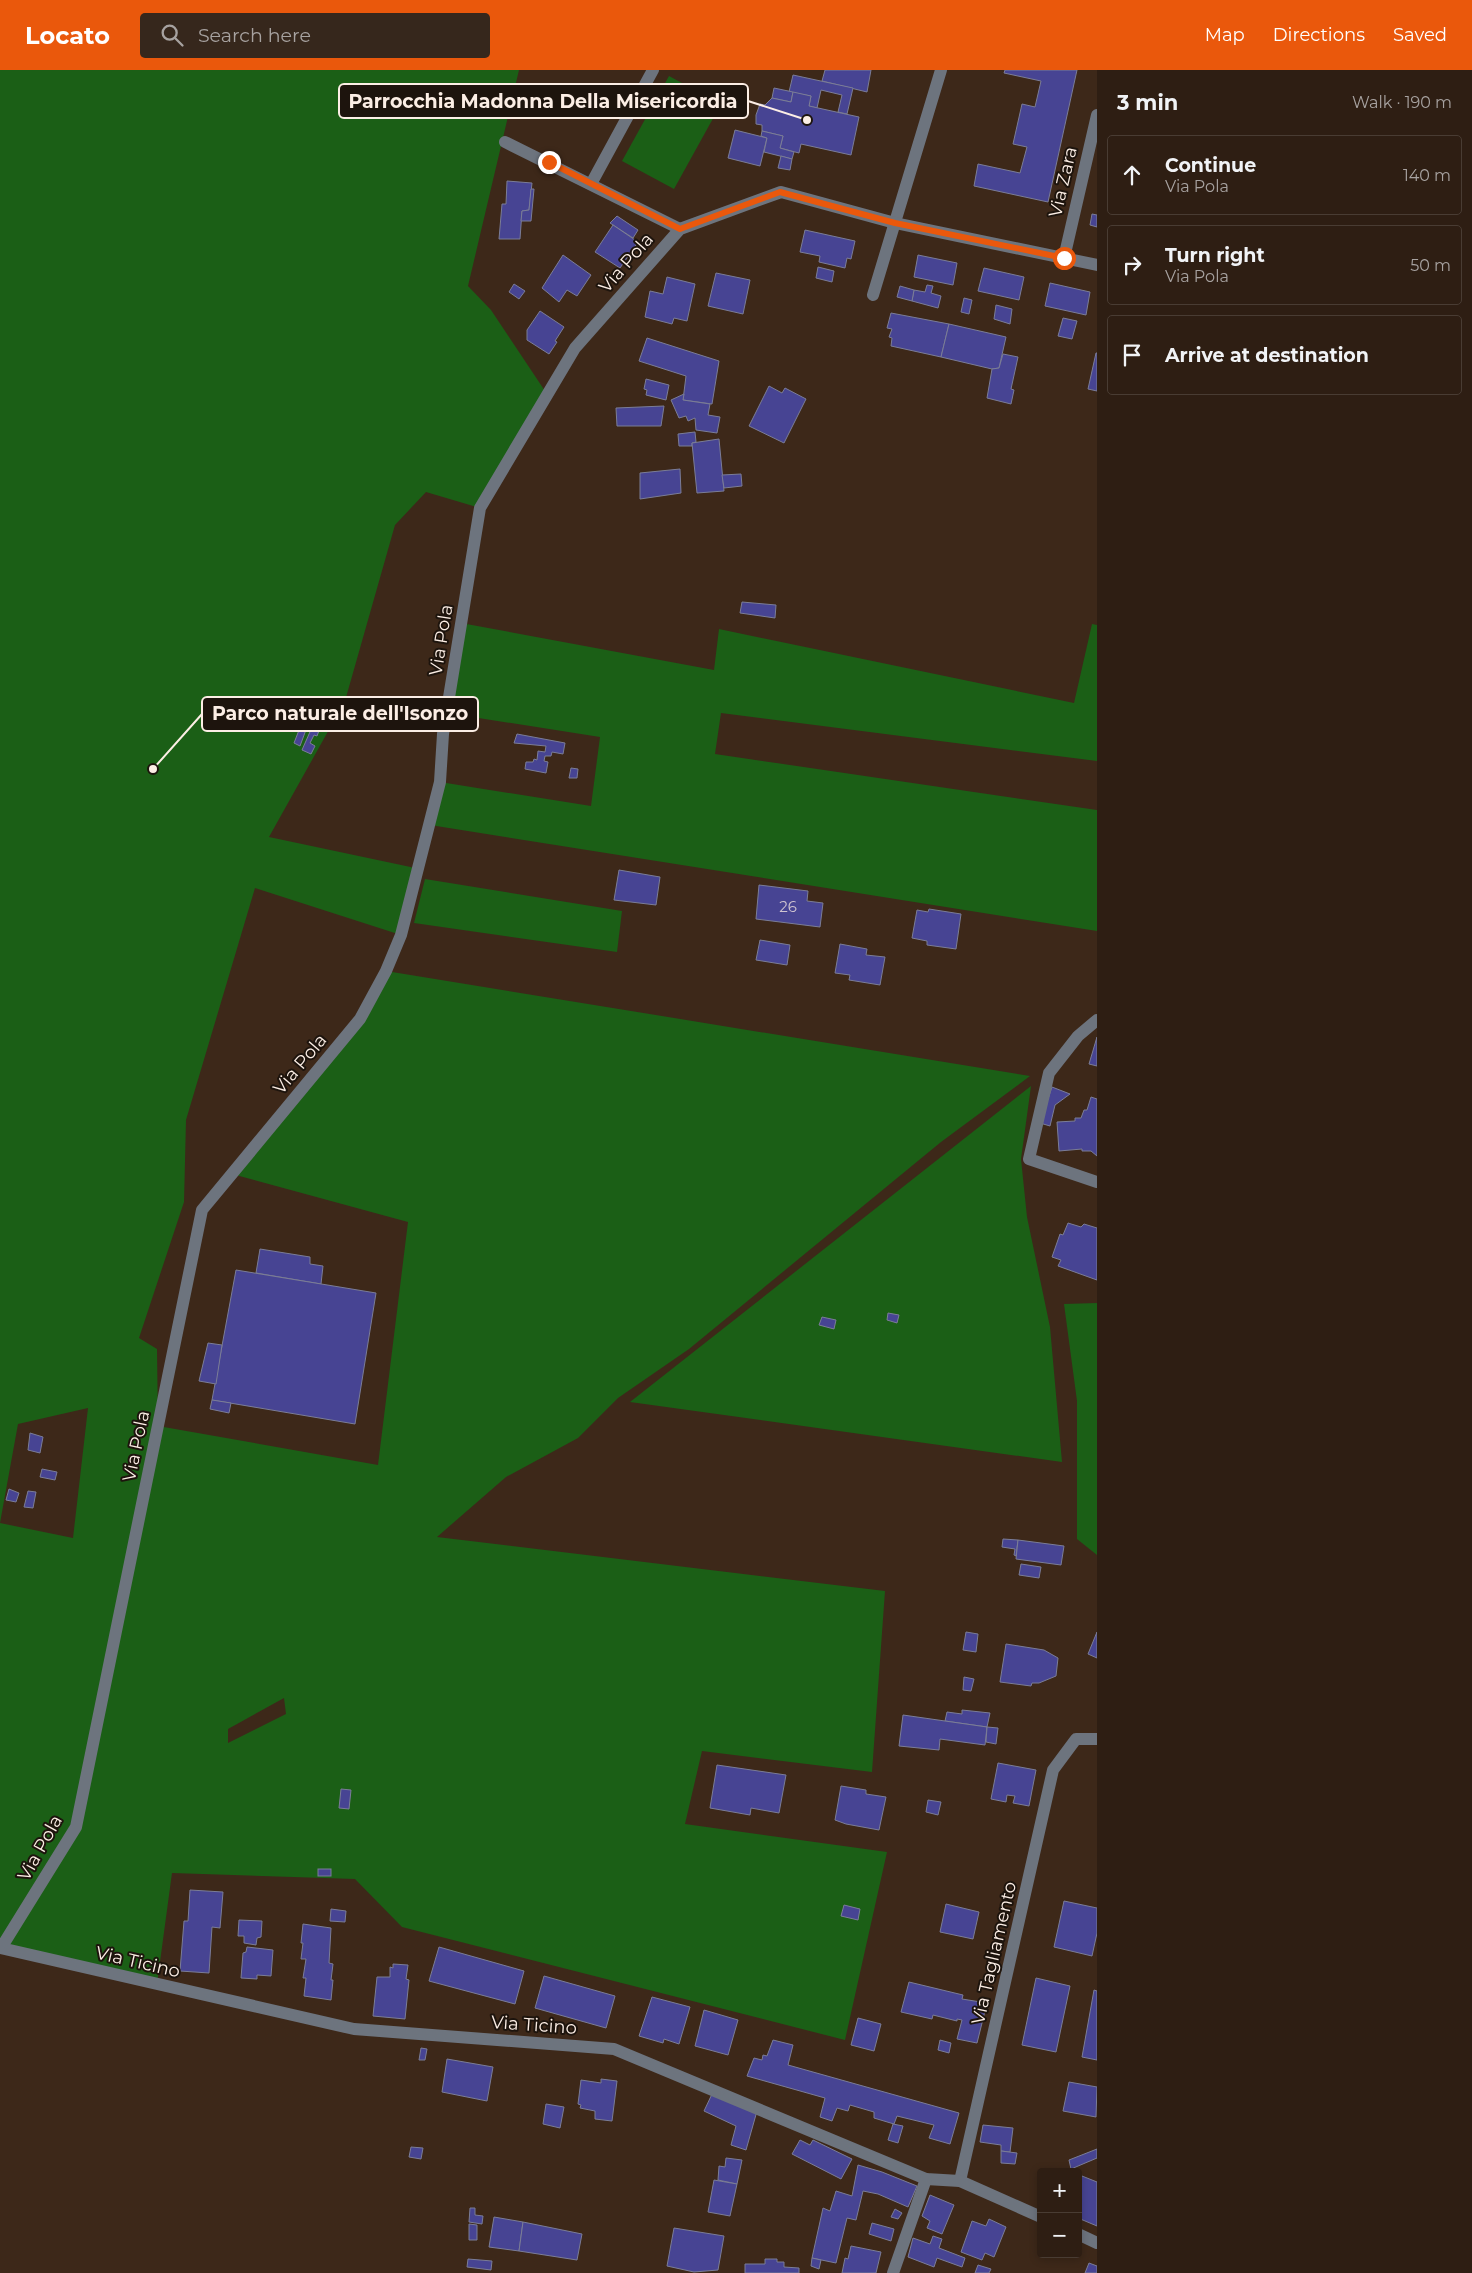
<!DOCTYPE html>
<html lang="en">
<head>
<meta charset="utf-8">
<style>
  body { margin:0; font-family:Montserrat,sans-serif; background:#36271c; color:#f1f3f6 }
  .controls { position:absolute; right:15px; bottom:15px; display:grid; overflow:hidden; border-radius:5px; box-shadow:0 2px 8px #0003 }
  .controls button { width:45px; height:45px; display:grid; place-items:center; padding:0; border:0; border-bottom:1px solid #493c33; background:#2e1e13; color:#f1f3f6; font:25px sans-serif }
  .stop { position:absolute; width:15px; height:15px; margin:-11px; border:4px solid #ea580c; border-radius:50%; background:#fff }
  .stop.end { background:#ea580c; border-color:#fff; box-shadow:0 1px 5px #0008 }
  .list { margin:0; padding:0; list-style:none }
  h2 { display:flex; justify-content:space-between; align-items:center; height:65px; margin:0; padding:0 20px; font-size:21px }
  h2 small { font-size:16px; font-weight:400; color:#a7a2a0 }
  .list li { display:grid; grid-template-columns:32px 1fr auto; gap:15px; align-items:center; box-sizing:border-box; height:80px; margin:0 10px 10px; padding:0 10px; border:1px solid #493c33; border-radius:5px }
  .list b { display:block; font-size:19px; white-space:nowrap }
  .list p { margin:0; font-size:16px; white-space:nowrap; color:#a7a2a0 }
  .list em { font-size:16px; font-style:normal; color:#a7a2a0 }
  .icon { flex:none; width:28px; height:28px; fill:none; stroke:currentColor; stroke-width:2; stroke-linecap:round; stroke-linejoin:round }
  .map { position:relative; flex:none; width:1097px; height:2203px; overflow:hidden }
  header { display:flex; align-items:center; gap:30px; box-sizing:border-box; height:70px; padding:0 25px; background:#ea580c; color:#fff }
  header strong { font-size:24px }
  nav { display:flex; gap:28px; margin-inline-start:auto; font-size:18px }
  .search { width:350px; height:45px; background:#36271c; display:flex; align-items:center; gap:12px; box-sizing:border-box; padding:0 18px; border-radius:5px; color:#a7a2a0; font-size:19px }
  main { display:flex }
  aside { flex:1; background:#2e1e13 }
  .map>svg:first-child { display:block }
</style>
</head>
<body>
<header>
<strong>Locato</strong>
<div class="search"><svg class="icon" aria-label="search" viewBox="0 0 24 24"><circle cx="10" cy="10" r="6"/><path d="M15 15l6 6"/></svg>Search here</div>
<nav><a>Map</a><a>Directions</a><a>Saved</a></nav>
</header>
<main>
<div class="map">
<svg width="1097" height="2203" viewBox="0 0 1097 2203">
  <rect width="100%" height="100%" fill="#3d2819"/>
  <g fill="#1b5f16" fill-rule="evenodd">
    <path d="M 0,0 L 519,0 L 468,216 L 491,240 L 547,324 L 480,438 L 426,422 L 395,455 L 345,631 L 269,767 L 420,799 L 401,865 L 255,818 L 186,1050 L 184,1132 L 139,1268 L 157,1279 L 158,1356 L 378,1395 L 408,1152 L 232,1104 L 360,949 L 386,901 L 1030,1006 L 941,1072 L 689,1279 L 618,1328 L 578,1368 L 506,1407 L 437,1467 L 885,1521 L 872,1702 L 702,1681 L 685,1754 L 887,1782 L 845,1970 L 402,1857 L 355,1809 L 172,1803 L 157,1914 L 0,1879 ZM 88,1338 L 73,1468 L 0,1453 L 18,1354 ZM 284,1628 L 286,1644 L 228,1673 L 228,1659 Z"/>
    <path d="M 669,6 L 721,34 L 674,119 L 622,91 Z"/>
    <path d="M 461,553 L 714,600 L 719,559 L 1074,633 L 1092,554 L 1097,555 L 1097,691 L 721,643 L 715,684 L 1097,740 L 1097,861 L 430,755 L 440,712 L 591,736 L 600,667 L 447,643 Z"/>
    <path d="M 425,809 L 622,841 L 617,882 L 414,853 Z"/>
    <path d="M 1031,1016 L 1021,1089 L 1027,1147 L 1050,1257 L 1062,1392 L 630,1332 Z"/>
    <path d="M 1097,1233 L 1097,1485 L 1077,1469 L 1077,1331 L 1064,1234 Z"/>
  </g>
  <g fill="#474493" stroke="#7b7d97">
    <path d="M 825,0 L 871,0 L 867,22 L 822,11 Z"/>
    <path d="M 1005,0 L 1077,0 L 1048,132 L 974,116 L 978,94 L 1020,103 L 1027,77 L 1013,74 L 1022,34 L 1035,37 L 1041,11 L 1004,3 Z"/>
    <path d="M 793,5 L 853,18 L 847,44 L 838,42 L 842,25 L 821,20 L 817,38 L 809,36 L 811,26 L 789,22 Z"/>
    <path d="M 774,18 L 793,22 L 791,32 L 772,28 Z"/>
    <path d="M 793,22 L 811,26 L 809,36 L 859,47 L 851,85 L 801,74 L 799,83 L 780,78 L 783,66 L 762,61 L 762,55 L 756,54 L 756,45 L 760,34 L 765,35 L 772,28 L 791,32 Z"/>
    <path d="M 735,60 L 767,68 L 760,96 L 728,88 Z"/>
    <path d="M 762,61 L 783,66 L 780,78 L 794,82 L 792,89 L 764,82 L 767,68 L 761,66 Z"/>
    <path d="M 781,86 L 792,89 L 790,100 L 778,98 Z"/>
    <path d="M 507,111 L 532,113 L 529,140 L 522,141 L 520,169 L 499,169 L 502,134 L 506,134 Z"/>
    <path d="M 531,119 L 534,119 L 531,151 L 521,151 L 522,141 L 529,140 Z"/>
    <path d="M 1092,144 L 1097,145 L 1097,157 L 1090,155 Z"/>
    <path d="M 617,146 L 638,160 L 633,168 L 610,153 Z"/>
    <path d="M 613,155 L 638,172 L 620,198 L 595,182 Z"/>
    <path d="M 805,160 L 855,171 L 851,189 L 847,188 L 845,198 L 819,192 L 820,186 L 800,182 Z"/>
    <path d="M 563,185 L 591,205 L 577,226 L 567,220 L 559,232 L 542,218 Z"/>
    <path d="M 918,185 L 957,193 L 953,215 L 914,207 Z"/>
    <path d="M 818,197 L 834,201 L 832,212 L 816,208 Z"/>
    <path d="M 984,198 L 1024,207 L 1019,230 L 978,221 Z"/>
    <path d="M 716,203 L 750,210 L 743,244 L 708,236 Z"/>
    <path d="M 667,207 L 695,214 L 687,251 L 674,248 L 672,254 L 645,247 L 650,221 L 663,224 Z"/>
    <path d="M 1050,213 L 1090,222 L 1086,245 L 1045,236 Z"/>
    <path d="M 514,214 L 525,221 L 519,229 L 509,222 Z"/>
    <path d="M 927,215 L 933,216 L 931,223 L 941,226 L 938,238 L 912,231 L 914,220 L 925,222 Z"/>
    <path d="M 900,216 L 914,220 L 912,231 L 897,227 Z"/>
    <path d="M 964,228 L 972,230 L 969,244 L 961,242 Z"/>
    <path d="M 996,235 L 1012,239 L 1010,254 L 994,249 Z"/>
    <path d="M 540,241 L 564,257 L 555,271 L 557,272 L 549,284 L 527,270 L 527,260 Z"/>
    <path d="M 891,243 L 949,254 L 941,287 L 891,276 L 892,268 L 889,267 L 892,259 L 887,258 Z"/>
    <path d="M 1063,248 L 1077,251 L 1072,269 L 1058,266 Z"/>
    <path d="M 949,254 L 1006,267 L 999,298 L 992,299 L 941,287 Z"/>
    <path d="M 647,268 L 719,291 L 712,334 L 683,330 L 686,306 L 639,291 Z"/>
    <path d="M 1096,283 L 1097,283 L 1097,321 L 1088,319 Z"/>
    <path d="M 1003,284 L 1018,287 L 1011,319 L 1014,320 L 1011,334 L 987,328 L 992,299 L 999,298 Z"/>
    <path d="M 646,309 L 669,315 L 666,330 L 646,325 L 647,320 L 644,319 Z"/>
    <path d="M 769,316 L 782,323 L 785,318 L 806,329 L 784,373 L 749,356 Z"/>
    <path d="M 684,324 L 683,330 L 710,334 L 708,345 L 720,347 L 717,363 L 696,360 L 695,348 L 688,351 L 686,346 L 679,348 L 671,330 Z"/>
    <path d="M 664,336 L 661,356 L 617,356 L 616,338 Z"/>
    <path d="M 695,362 L 696,372 L 692,373 L 692,376 L 679,376 L 678,364 Z"/>
    <path d="M 719,369 L 724,421 L 697,423 L 692,373 Z"/>
    <path d="M 680,399 L 681,423 L 640,429 L 640,403 Z"/>
    <path d="M 741,404 L 742,416 L 724,418 L 722,405 Z"/>
    <path d="M 742,532 L 776,535 L 775,548 L 740,543 Z"/>
    <path d="M 301,655 L 307,657 L 300,676 L 294,673 Z"/>
    <path d="M 313,655 L 320,658 L 317,666 L 314,665 L 310,673 L 315,676 L 311,684 L 302,680 Z"/>
    <path d="M 517,664 L 565,673 L 563,684 L 552,682 L 551,686 L 545,686 L 544,691 L 548,692 L 546,703 L 525,699 L 526,692 L 533,692 L 534,689 L 537,690 L 538,681 L 545,682 L 546,676 L 514,673 Z"/>
    <path d="M 571,698 L 578,699 L 577,708 L 569,708 Z"/>
    <path d="M 619,800 L 660,807 L 656,835 L 614,830 Z"/>
    <path d="M 759,815 L 808,821 L 807,831 L 823,833 L 820,857 L 756,849 Z"/>
    <path d="M 929,839 L 961,844 L 956,879 L 927,875 L 927,871 L 912,868 L 917,840 L 928,842 Z"/>
    <path d="M 760,870 L 790,875 L 787,895 L 756,890 Z"/>
    <path d="M 840,874 L 867,879 L 866,885 L 885,887 L 880,915 L 849,910 L 850,905 L 835,903 Z"/>
    <path d="M 1097,967 L 1097,996 L 1089,994 Z"/>
    <path d="M 1052,1017 L 1070,1024 L 1055,1035 L 1050,1056 L 1040,1053 Z"/>
    <path d="M 1091,1027 L 1097,1029 L 1097,1086 L 1091,1081 L 1082,1081 L 1082,1079 L 1059,1081 L 1057,1052 L 1075,1051 L 1075,1048 L 1081,1048 L 1084,1040 L 1087,1040 Z"/>
    <path d="M 1068,1153 L 1081,1157 L 1084,1154 L 1097,1158 L 1097,1210 L 1058,1196 L 1061,1190 L 1052,1187 L 1060,1164 L 1063,1165 Z"/>
    <path d="M 260,1179 L 310,1187 L 310,1194 L 323,1196 L 321,1214 L 256,1203 Z"/>
    <path d="M 236,1200 L 376,1223 L 355,1354 L 212,1330 Z"/>
    <path d="M 888,1243 L 899,1245 L 897,1253 L 887,1250 Z"/>
    <path d="M 822,1247 L 836,1250 L 834,1259 L 819,1255 Z"/>
    <path d="M 208,1273 L 222,1275 L 216,1314 L 199,1311 Z"/>
    <path d="M 212,1330 L 231,1333 L 229,1343 L 210,1339 Z"/>
    <path d="M 30,1363 L 43,1367 L 40,1383 L 28,1380 Z"/>
    <path d="M 42,1399 L 57,1402 L 55,1410 L 40,1407 Z"/>
    <path d="M 9,1419 L 19,1423 L 16,1432 L 6,1430 Z"/>
    <path d="M 28,1421 L 36,1422 L 33,1438 L 24,1437 Z"/>
    <path d="M 1003,1469 L 1018,1470 L 1016,1486 L 1014,1485 L 1015,1479 L 1002,1477 Z"/>
    <path d="M 1018,1470 L 1064,1476 L 1061,1495 L 1016,1489 Z"/>
    <path d="M 1021,1494 L 1041,1497 L 1039,1508 L 1019,1505 Z"/>
    <path d="M 966,1562 L 978,1564 L 976,1582 L 963,1580 Z"/>
    <path d="M 1097,1562 L 1097,1588 L 1088,1584 Z"/>
    <path d="M 1006,1574 L 1044,1580 L 1058,1588 L 1056,1606 L 1039,1613 L 1032,1613 L 1031,1616 L 1000,1612 Z"/>
    <path d="M 964,1607 L 974,1609 L 971,1621 L 963,1620 Z"/>
    <path d="M 962,1640 L 990,1643 L 987,1657 L 945,1651 L 947,1642 L 962,1644 Z"/>
    <path d="M 903,1645 L 987,1657 L 985,1675 L 940,1669 L 939,1680 L 899,1676 Z"/>
    <path d="M 987,1657 L 998,1658 L 996,1674 L 986,1672 Z"/>
    <path d="M 998,1693 L 1036,1700 L 1029,1736 L 1013,1733 L 1015,1726 L 1007,1725 L 1006,1732 L 991,1729 Z"/>
    <path d="M 717,1695 L 786,1705 L 779,1743 L 751,1738 L 750,1745 L 710,1738 Z"/>
    <path d="M 841,1716 L 866,1720 L 866,1724 L 886,1727 L 879,1760 L 846,1754 L 835,1750 Z"/>
    <path d="M 341,1719 L 351,1720 L 349,1739 L 339,1738 Z"/>
    <path d="M 928,1730 L 941,1732 L 938,1745 L 926,1742 Z"/>
    <rect x="318" y="1799" width="13" height="7"/>
    <path d="M 190,1820 L 223,1822 L 220,1858 L 212,1857 L 209,1903 L 180,1901 L 184,1851 L 188,1851 Z"/>
    <path d="M 1064,1831 L 1097,1838 L 1097,1863 L 1092,1886 L 1054,1877 Z"/>
    <path d="M 946,1834 L 979,1842 L 973,1869 L 940,1862 Z"/>
    <path d="M 844,1835 L 860,1839 L 858,1850 L 841,1846 Z"/>
    <path d="M 331,1839 L 346,1841 L 345,1852 L 330,1851 Z"/>
    <path d="M 239,1850 L 262,1851 L 261,1867 L 257,1868 L 256,1875 L 244,1873 L 244,1866 L 238,1866 Z"/>
    <path d="M 303,1854 L 331,1858 L 329,1893 L 333,1894 L 331,1910 L 333,1910 L 331,1930 L 304,1926 L 306,1908 L 303,1908 L 306,1889 L 301,1889 L 303,1873 L 301,1873 Z"/>
    <path d="M 247,1877 L 273,1880 L 271,1906 L 257,1905 L 257,1909 L 241,1908 L 243,1883 L 246,1882 Z"/>
    <path d="M 439,1877 L 524,1901 L 515,1934 L 429,1911 Z"/>
    <path d="M 393,1894 L 408,1895 L 406,1909 L 409,1910 L 405,1949 L 373,1946 L 377,1907 L 390,1907 L 390,1897 L 393,1898 Z"/>
    <path d="M 544,1906 L 615,1926 L 606,1958 L 535,1938 Z"/>
    <path d="M 1036,1908 L 1070,1916 L 1056,1982 L 1022,1975 Z"/>
    <path d="M 909,1912 L 963,1925 L 962,1929 L 987,1933 L 977,1973 L 957,1969 L 962,1950 L 957,1949 L 957,1951 L 933,1945 L 932,1949 L 901,1942 Z"/>
    <path d="M 1094,1920 L 1097,1921 L 1097,1990 L 1082,1987 Z"/>
    <path d="M 652,1927 L 690,1937 L 679,1974 L 664,1969 L 663,1973 L 639,1966 Z"/>
    <path d="M 704,1940 L 738,1950 L 728,1985 L 695,1976 Z"/>
    <path d="M 858,1948 L 881,1954 L 874,1981 L 851,1975 Z"/>
    <path d="M 773,1970 L 793,1975 L 788,1995 L 959,2043 L 950,2074 L 929,2068 L 934,2055 L 897,2046 L 894,2054 L 874,2048 L 874,2042 L 850,2035 L 848,2041 L 837,2038 L 832,2051 L 820,2047 L 825,2028 L 747,2006 L 754,1988 L 762,1990 L 763,1985 L 767,1986 Z"/>
    <path d="M 940,1970 L 951,1973 L 949,1983 L 938,1980 Z"/>
    <path d="M 421,1978 L 427,1979 L 425,1990 L 419,1990 Z"/>
    <path d="M 447,1989 L 493,1997 L 487,2031 L 442,2022 Z"/>
    <path d="M 601,2009 L 617,2011 L 612,2051 L 595,2049 L 595,2041 L 580,2038 L 581,2035 L 578,2034 L 581,2010 L 601,2013 Z"/>
    <path d="M 1069,2012 L 1097,2017 L 1096,2047 L 1063,2041 Z"/>
    <path d="M 713,2022 L 757,2041 L 746,2080 L 731,2075 L 736,2056 L 704,2041 Z"/>
    <path d="M 546,2034 L 564,2037 L 560,2058 L 543,2054 Z"/>
    <path d="M 893,2054 L 903,2056 L 898,2073 L 888,2070 Z"/>
    <path d="M 983,2055 L 1013,2058 L 1010,2082 L 1001,2081 L 1001,2075 L 980,2072 Z"/>
    <path d="M 800,2070 L 810,2075 L 813,2070 L 852,2089 L 841,2109 L 792,2084 Z"/>
    <path d="M 411,2077 L 423,2078 L 421,2089 L 409,2087 Z"/>
    <path d="M 1097,2079 L 1097,2088 L 1071,2099 L 1069,2090 Z"/>
    <path d="M 1001,2081 L 1017,2083 L 1015,2094 L 1001,2093 Z"/>
    <path d="M 726,2088 L 742,2090 L 737,2114 L 718,2110 L 719,2096 L 725,2097 Z"/>
    <path d="M 858,2095 L 882,2102 L 917,2116 L 908,2137 L 878,2124 L 863,2121 L 856,2150 L 847,2148 L 836,2193 L 812,2188 L 823,2138 L 830,2141 L 836,2121 L 852,2126 Z"/>
    <path d="M 1082,2106 L 1097,2112 L 1097,2156 L 1078,2148 L 1078,2115 Z"/>
    <path d="M 714,2110 L 737,2114 L 730,2146 L 708,2142 Z"/>
    <path d="M 930,2125 L 954,2135 L 942,2164 L 927,2158 L 930,2151 L 922,2146 Z"/>
    <path d="M 470,2138 L 475,2138 L 475,2145 L 483,2146 L 482,2154 L 469,2152 Z"/>
    <path d="M 895,2139 L 902,2143 L 898,2149 L 891,2147 Z"/>
    <path d="M 494,2147 L 523,2152 L 519,2181 L 489,2177 Z"/>
    <path d="M 989,2149 L 1006,2157 L 994,2187 L 985,2183 L 982,2190 L 961,2182 L 972,2151 L 986,2156 Z"/>
    <path d="M 523,2152 L 582,2164 L 577,2190 L 519,2181 Z"/>
    <path d="M 872,2153 L 894,2159 L 891,2171 L 869,2164 Z"/>
    <path d="M 469,2154 L 477,2155 L 477,2170 L 469,2170 Z"/>
    <path d="M 674,2158 L 724,2166 L 718,2200 L 694,2202 L 667,2196 Z"/>
    <path d="M 933,2166 L 942,2169 L 939,2178 L 965,2188 L 962,2197 L 937,2188 L 934,2197 L 908,2187 L 913,2168 L 930,2174 Z"/>
    <path d="M 851,2176 L 881,2182 L 876,2203 L 842,2203 L 845,2188 L 848,2189 Z"/>
    <path d="M 812,2188 L 821,2190 L 819,2199 L 811,2196 Z"/>
    <path d="M 468,2189 L 492,2191 L 491,2200 L 467,2197 Z"/>
    <path d="M 765,2189 L 777,2189 L 777,2192 L 784,2192 L 784,2197 L 799,2198 L 799,2203 L 745,2203 L 745,2194 L 765,2194 Z"/>
    <path d="M 1089,2193 L 1097,2196 L 1097,2203 L 1085,2203 Z"/>
    <path d="M 978,2195 L 991,2199 L 989,2203 L 975,2203 Z"/>
  </g>
  <g fill="none" stroke-linecap="round" stroke-linejoin="round">
    <g stroke="#6d747e" stroke-width="12">
      <path d="M 505,72 L 680,159"/>
      <path d="M 591,114 L 653,0"/>
      <path d="M 1064,188 L 1097,45"/>
      <path d="M 873,225 L 941,0"/>
      <path d="M 1097,950 L 1078,966 L 1049,1003 L 1029,1089 L 1097,1112"/>
      <path d="M 960,2111 L 1053,1700 L 1076,1669 L 1097,1669"/>
      <path d="M 1041,2147 L 960,2111 L 926,2109 L 614,1979 L 354,1959 L 1,1878 L 76,1757 L 202,1140 L 360,949 L 386,901 L 401,865 L 440,712 L 443,664 L 480,438 L 575,278 L 680,159 L 781,122 L 895,153 L 1097,195"/>
      <path d="M 1078,2164 L 1097,2173"/>
      <path d="M 893,2203 L 926,2109"/>
    </g>
  </g>
  <g fill="none" stroke-linecap="round" stroke-linejoin="round">
    <path stroke="#ea580c" stroke-width="6" d="M 549,92 L 680,159 L 780,122 L 895,153 L 1064,188"/>
  </g>
  <g text-anchor="middle" stroke-width="4" stroke-linejoin="round" paint-order="stroke">
    <g font-size="15" fill="#cfc4d0">
      <text x="788" y="842">26</text>
    </g>
    <g font-size="18" fill="#fceee5" stroke="#1d140d">
      <text transform="translate(1063 112) rotate(-77)" y="6">Via Zara</text>
      <text transform="translate(626 193) rotate(-49)" y="6">Via Pola</text>
      <text transform="translate(441 570) rotate(-81)" y="6">Via Pola</text>
      <text transform="translate(300 994) rotate(-50)" y="6">Via Pola</text>
      <text transform="translate(136 1376) rotate(-78)" y="6">Via Pola</text>
      <text transform="translate(40 1778) rotate(-61)" y="6">Via Pola</text>
      <text transform="translate(994 1883) rotate(-77)" y="6">Via Tagliamento</text>
      <text transform="translate(138 1892) rotate(13)" y="6">Via Ticino</text>
      <text transform="translate(534 1955) rotate(4)" y="6">Via Ticino</text>
    </g>
  </g>
  <path fill="none" stroke="#fceee5" stroke-width="2" d="M807 50L748 31M153 699L202 644"/>
  <g fill="#fceee5" stroke="#1d140d" stroke-width="2">
    <circle cx="807" cy="50" r="5"/>
    <circle cx="153" cy="699" r="5"/>
  </g>
  <g fill="#1d140d" stroke="#fceee5" stroke-width="2">
    <rect x="339" y="14" width="409" height="34" rx="5"/>
    <rect x="202" y="627" width="276" height="34" rx="5"/>
  </g>
  <g font-size="19" text-anchor="middle" font-weight="bold" fill="#fceee5">
    <text x="543" y="38">Parrocchia Madonna Della Misericordia</text>
    <text x="340" y="650">Parco naturale dell'Isonzo</text>
  </g>
</svg>
<div class="controls">
<button>+</button>
<button>−</button>
</div>
<div class="stop" style="left:1064px;top:188px"></div>
<div class="stop end" style="left:549px;top:92px"></div>
</div>
<aside>
<h2>3 min<small>Walk · 190 m</small></h2>
<ul class="list">
<li><svg class="icon" aria-label="ahead" viewBox="0 0 24 24"><path d="M12 20V5M6 11l6-6 6 6"/></svg><div><b>Continue</b><p>Via Pola</p></div><em>140 m</em></li>
<li><svg class="icon" aria-label="right" viewBox="0 0 24 24"><path d="M7 20v-9h11M14 6l5 5-5 5"/></svg><div><b>Turn right</b><p>Via Pola</p></div><em>50 m</em></li>
<li><svg class="icon" aria-label="arrive" viewBox="0 0 24 24"><path d="M6 21V4h12l-3 4 3 4H6"/></svg><div><b>Arrive at destination</b></div></li>
</ul>
</aside>
</main>
</body>
</html>
